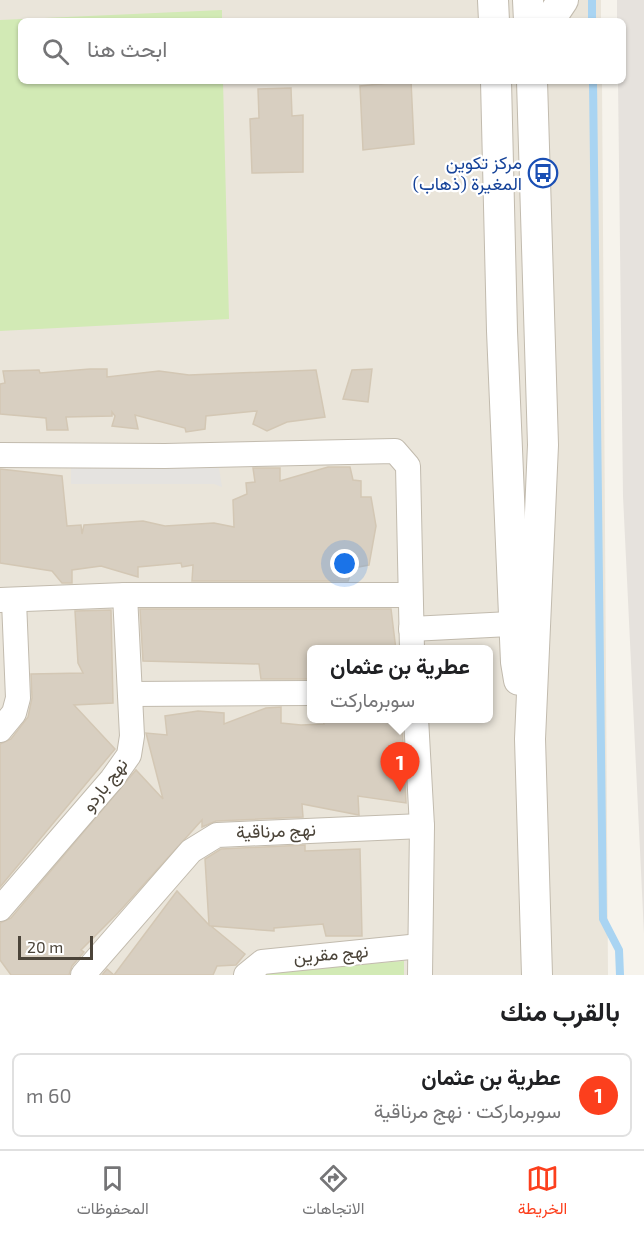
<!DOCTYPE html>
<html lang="ar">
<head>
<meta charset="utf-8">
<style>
  body { margin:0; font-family:"Exo 2",Vazirmatn,sans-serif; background:#f6f6f6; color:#202124; direction:rtl }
  .scale { position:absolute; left:18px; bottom:15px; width:75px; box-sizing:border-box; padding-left:6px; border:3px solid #4b4439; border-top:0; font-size:16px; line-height:21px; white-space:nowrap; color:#4b4439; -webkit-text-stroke:4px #fff; paint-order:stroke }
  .you { position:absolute; left:345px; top:564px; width:21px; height:21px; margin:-15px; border:4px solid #fff; border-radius:50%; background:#1a73e8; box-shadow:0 0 0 9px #1a73e833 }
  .badge { display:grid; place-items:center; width:39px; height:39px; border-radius:50%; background:#fc3f1d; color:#fff; font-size:20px; font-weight:700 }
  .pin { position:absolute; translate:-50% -50px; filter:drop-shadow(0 2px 3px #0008) }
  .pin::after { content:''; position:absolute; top:32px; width:21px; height:18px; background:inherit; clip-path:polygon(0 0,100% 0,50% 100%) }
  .popup { position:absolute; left:307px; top:645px; width:186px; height:78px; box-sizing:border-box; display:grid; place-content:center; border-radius:9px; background:#fff; filter:drop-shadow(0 2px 4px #0005); font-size:20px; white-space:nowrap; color:#757577 }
  .popup b { font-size:22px; color:#202124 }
  .popup::after { content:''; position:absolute; left:50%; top:100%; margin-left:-12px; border:12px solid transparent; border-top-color:#fff }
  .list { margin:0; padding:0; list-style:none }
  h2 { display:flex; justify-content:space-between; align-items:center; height:78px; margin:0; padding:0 24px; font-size:26px }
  h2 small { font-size:20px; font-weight:400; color:#757577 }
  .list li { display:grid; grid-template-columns:39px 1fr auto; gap:18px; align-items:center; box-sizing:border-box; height:84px; margin:0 12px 12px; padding:0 12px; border:2px solid #e0e0e0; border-radius:9px }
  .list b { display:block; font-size:22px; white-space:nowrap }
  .list p { margin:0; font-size:20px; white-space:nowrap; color:#757577 }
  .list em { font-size:20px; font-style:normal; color:#757577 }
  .icon { flex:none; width:33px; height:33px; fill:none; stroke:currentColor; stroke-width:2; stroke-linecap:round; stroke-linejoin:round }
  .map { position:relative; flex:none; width:644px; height:975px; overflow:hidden; direction:ltr }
  .search { position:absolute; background:#fff; box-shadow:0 2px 4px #0004; left:18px; right:18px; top:18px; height:66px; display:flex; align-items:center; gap:15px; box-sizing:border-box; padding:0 21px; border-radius:9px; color:#757577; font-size:22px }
  .sheet { height:174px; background:#fff }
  nav { display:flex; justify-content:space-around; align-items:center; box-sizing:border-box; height:84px; border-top:2px solid #e0e0e0; background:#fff; font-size:16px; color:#757577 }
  nav a { display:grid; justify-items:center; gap:3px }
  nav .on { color:#fc3f1d }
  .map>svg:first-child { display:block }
</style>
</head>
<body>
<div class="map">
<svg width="644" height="975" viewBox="0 0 644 975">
  <rect width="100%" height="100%" fill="#f6f3ec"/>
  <path fill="#eae5da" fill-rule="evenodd" d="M 0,0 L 601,0 L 601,21 L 21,21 L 21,81 L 602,81 L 608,975 L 0,975 ZM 312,650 L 488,650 L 488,718 L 312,718 Z"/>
  <path fill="#e6e2dd" d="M 617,0 L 644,0 L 644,934 L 623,496 L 618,81 L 623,81 L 623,21 L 617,21 Z"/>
  <g fill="#d2eab5">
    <path d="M 222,10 L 222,21 L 21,21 L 21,81 L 223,81 L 229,319 L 0,331 L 0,20 Z"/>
    <path d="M 404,961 L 404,975 L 263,975 L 267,972 Z"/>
  </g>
  <path fill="#e5e3e0" d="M 71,467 L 219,468 L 222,487 L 214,484 L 71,484 Z"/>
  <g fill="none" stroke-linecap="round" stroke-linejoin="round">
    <g stroke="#a9d4f2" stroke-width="8">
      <path d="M 592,0 L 592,21"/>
      <path d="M 593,81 L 603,919 L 619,950 L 620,975"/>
    </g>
  </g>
  <g fill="#d8cfc1" stroke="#d3c7b4" stroke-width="1.5">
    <path d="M 411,81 L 414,144 L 363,150 L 360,86 Z"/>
    <path d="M 291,88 L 292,116 L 303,115 L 303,172 L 252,173 L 250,119 L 259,118 L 258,89 Z"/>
    <path d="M 90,369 L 107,369 L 107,377 L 159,371 L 189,375 L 316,370 L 325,417 L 287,422 L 267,431 L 253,424 L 257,411 L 206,416 L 205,429 L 186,432 L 185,428 L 135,415 L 138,429 L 112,426 L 115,416 L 112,412 L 112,416 L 66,417 L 68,430 L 47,430 L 46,418 L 0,414 L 0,384 L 5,383 L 3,371 L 39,370 L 40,373 Z"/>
    <path d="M 372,369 L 368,402 L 343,399 L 352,370 Z"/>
    <path d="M 328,467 L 350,467 L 353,480 L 361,481 L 361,497 L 371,497 L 376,526 L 369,565 L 353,568 L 348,581 L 192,581 L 193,565 L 182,567 L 181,563 L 138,567 L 138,577 L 101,566 L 72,570 L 72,583 L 62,583 L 52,571 L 0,563 L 0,469 L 62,476 L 67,526 L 81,525 L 82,534 L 84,525 L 143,521 L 165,526 L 214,523 L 234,527 L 233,500 L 247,494 L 246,483 L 255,482 L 253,468 L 280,468 L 280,481 Z"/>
    <path d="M 140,609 L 391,609 L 396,650 L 312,650 L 312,679 L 261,679 L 259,664 L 143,661 Z"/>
    <path d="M 111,610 L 113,703 L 74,705 L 115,749 L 0,887 L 0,744 L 11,739 L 28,717 L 32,698 L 31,674 L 83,673 L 78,663 L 75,611 Z"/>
    <path d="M 281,707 L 281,723 L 301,725 L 324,724 L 323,718 L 397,718 L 398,724 L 402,724 L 406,803 L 358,796 L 359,815 L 302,804 L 303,817 L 216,821 L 202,827 L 202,820 L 118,913 L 81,950 L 84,952 L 72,966 L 69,975 L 11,975 L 0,960 L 0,923 L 11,918 L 136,770 L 163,799 L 146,733 L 167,735 L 165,716 L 198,711 L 224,713 L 224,724 L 266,708 Z"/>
    <path d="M 305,845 L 305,851 L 360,849 L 362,936 L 326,936 L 323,924 L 274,928 L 274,931 L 211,926 L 245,954 L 236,965 L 217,966 L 213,975 L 102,975 L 107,969 L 114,975 L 177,891 L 209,925 L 205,859 L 221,849 Z"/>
  </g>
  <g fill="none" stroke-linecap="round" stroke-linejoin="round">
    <g stroke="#c2bbae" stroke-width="26">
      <g id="minor">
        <path d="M 0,455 L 165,456 L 395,451 L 408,466 L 412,650"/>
        <path d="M 0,600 L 125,595 L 409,595"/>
        <path d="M 411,629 L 531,623"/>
        <path d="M 130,694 L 312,693"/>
        <path d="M 416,718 L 422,826 L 420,975"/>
        <path d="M 0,730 L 14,713 L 18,698 L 14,601"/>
        <path d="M 0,909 L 112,779 L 129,755 L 132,736 L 125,595"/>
        <path d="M 83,975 L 191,851 L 217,835 L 422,826"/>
        <path d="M 246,975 L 262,962 L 420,946"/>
      </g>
    </g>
    <g stroke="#c2bbae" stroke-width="32">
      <g id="tertiary">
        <path d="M 493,0 L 494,21"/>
        <path d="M 528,0 L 529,21"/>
        <path d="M 549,21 L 563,0"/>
        <path d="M 496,81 L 502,331 L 516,662 L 519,680"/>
        <path d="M 532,81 L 543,445 L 530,739 L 537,975"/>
      </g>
    </g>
    <use href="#minor" stroke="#fff" stroke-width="24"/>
    <use href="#tertiary" stroke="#fff" stroke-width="30"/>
  </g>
  <defs>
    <g id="bus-ring" transform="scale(1.5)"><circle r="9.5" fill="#fff" stroke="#1a4fb4" stroke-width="1.5"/><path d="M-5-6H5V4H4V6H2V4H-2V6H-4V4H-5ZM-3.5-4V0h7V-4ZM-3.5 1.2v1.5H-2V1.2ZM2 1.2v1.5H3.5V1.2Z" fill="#1a4fb4"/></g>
  </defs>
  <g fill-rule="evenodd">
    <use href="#bus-ring" x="543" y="173"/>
  </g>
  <g text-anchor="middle" stroke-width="4.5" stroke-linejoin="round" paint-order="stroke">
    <g font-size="18" fill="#164399" stroke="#fff" text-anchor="end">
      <text x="522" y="169">مركز تكوين<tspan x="522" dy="21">المغيرة (ذهاب)</tspan></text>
    </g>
    <g font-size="18" fill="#4b4439" stroke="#fff">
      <text transform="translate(105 785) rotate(-52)" y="6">نهج باردو</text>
      <text transform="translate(276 831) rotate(-2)" y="6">نهج مرناقية</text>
      <text transform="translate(331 954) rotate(-5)" y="6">نهج مقرين</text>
    </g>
  </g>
</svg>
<div class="scale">20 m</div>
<div class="you"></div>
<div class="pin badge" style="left:400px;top:792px">1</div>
<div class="popup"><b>عطرية بن عثمان</b>سوبرماركت</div>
<div class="search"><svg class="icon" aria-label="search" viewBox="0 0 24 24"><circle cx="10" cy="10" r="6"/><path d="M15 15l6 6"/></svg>ابحث هنا</div>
</div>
<section class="sheet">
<h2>بالقرب منك<small></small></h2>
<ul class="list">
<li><span class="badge">1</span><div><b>عطرية بن عثمان</b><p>سوبرماركت · نهج مرناقية</p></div><em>60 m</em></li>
</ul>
</section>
<nav>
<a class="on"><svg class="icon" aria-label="map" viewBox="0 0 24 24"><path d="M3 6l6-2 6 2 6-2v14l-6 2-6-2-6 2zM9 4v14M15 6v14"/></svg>الخريطة</a>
<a><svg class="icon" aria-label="directions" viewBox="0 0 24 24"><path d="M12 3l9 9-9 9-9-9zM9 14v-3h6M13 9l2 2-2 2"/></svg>الاتجاهات</a>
<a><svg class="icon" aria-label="saved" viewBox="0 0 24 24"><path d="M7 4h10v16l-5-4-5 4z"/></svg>المحفوظات</a>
</nav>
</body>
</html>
